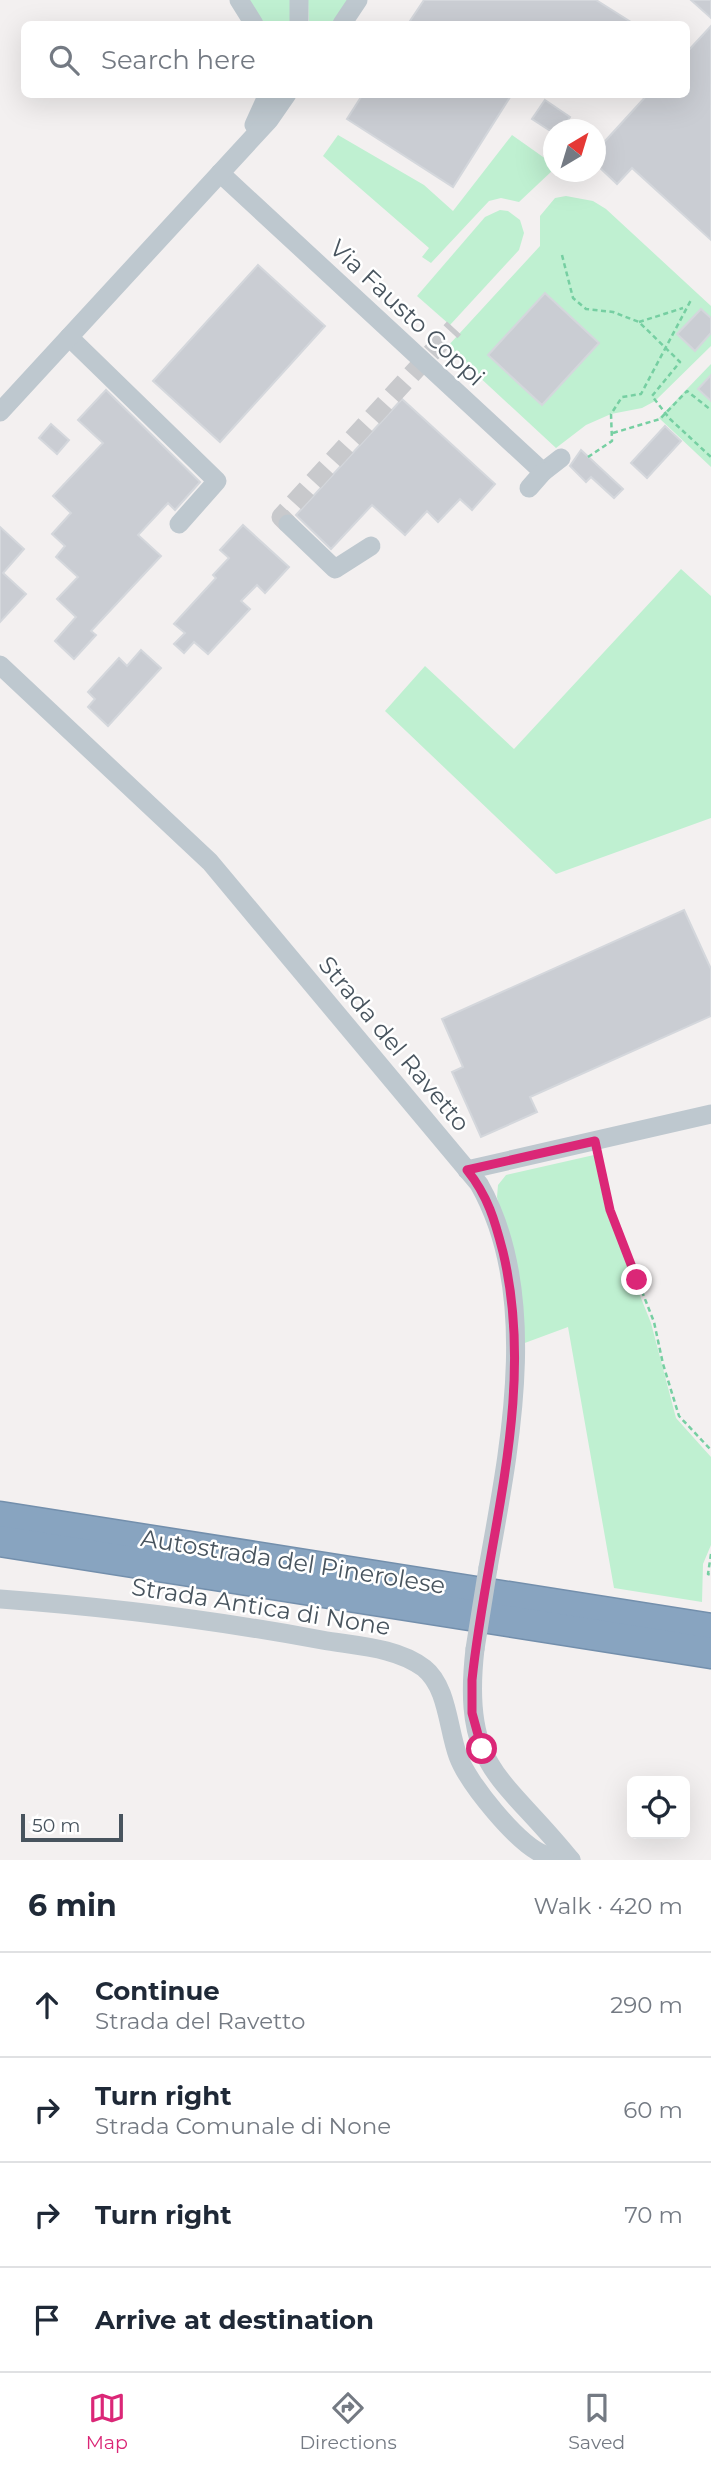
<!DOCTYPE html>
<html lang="en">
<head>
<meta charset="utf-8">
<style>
  body { margin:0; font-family:Montserrat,sans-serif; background:#f2f2f3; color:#1f2937 }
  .controls { position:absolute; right:21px; bottom:21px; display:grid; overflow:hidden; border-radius:10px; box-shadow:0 7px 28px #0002 }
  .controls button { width:63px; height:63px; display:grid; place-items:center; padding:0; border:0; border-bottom:2px solid #e0e1e3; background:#fff; color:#1f2937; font:35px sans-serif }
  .compass { position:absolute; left:543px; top:119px; width:63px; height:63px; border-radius:50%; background:#fff; box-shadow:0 7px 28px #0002; rotate:38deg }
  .scale { position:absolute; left:21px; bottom:18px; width:102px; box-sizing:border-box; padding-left:7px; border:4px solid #48545e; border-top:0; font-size:19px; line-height:24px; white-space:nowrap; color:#48545e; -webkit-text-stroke:5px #fff; paint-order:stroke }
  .stop { position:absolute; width:21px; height:21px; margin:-16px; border:5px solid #db2777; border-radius:50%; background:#fff }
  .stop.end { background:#db2777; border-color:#fff; box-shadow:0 2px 7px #0008 }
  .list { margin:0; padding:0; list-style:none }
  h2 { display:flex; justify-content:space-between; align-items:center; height:91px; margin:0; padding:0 28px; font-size:30px }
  h2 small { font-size:23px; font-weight:400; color:#747a83 }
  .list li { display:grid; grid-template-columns:46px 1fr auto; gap:21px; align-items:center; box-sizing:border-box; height:105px; padding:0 28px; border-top:2px solid #e0e1e3 }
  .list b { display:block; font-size:26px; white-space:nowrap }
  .list p { margin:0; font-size:23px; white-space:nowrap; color:#747a83 }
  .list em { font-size:23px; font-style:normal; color:#747a83 }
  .icon { flex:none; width:38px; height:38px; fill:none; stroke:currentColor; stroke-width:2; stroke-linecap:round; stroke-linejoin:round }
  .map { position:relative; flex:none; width:711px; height:1860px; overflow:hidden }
  .search { position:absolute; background:#fff; box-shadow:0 7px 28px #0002; left:21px; right:21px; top:21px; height:77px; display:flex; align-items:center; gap:18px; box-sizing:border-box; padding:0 24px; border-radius:10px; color:#747a83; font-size:26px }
  .sheet { height:511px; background:#fff }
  nav { display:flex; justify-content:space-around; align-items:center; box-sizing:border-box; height:98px; border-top:2px solid #e0e1e3; background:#fff; font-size:19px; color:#747a83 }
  nav a { display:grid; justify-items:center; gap:4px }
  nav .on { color:#db2777 }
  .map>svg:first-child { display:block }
</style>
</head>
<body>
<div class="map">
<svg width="711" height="1860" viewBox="0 0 711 1860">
  <rect width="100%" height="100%" fill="#f3f0f0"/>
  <g fill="#bff0d1">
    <path d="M 246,0 L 290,0 L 291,24 L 265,24 Z"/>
    <path d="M 308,0 L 350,0 L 331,24 L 309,24 Z"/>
    <path d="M 338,135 L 424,185 L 453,211 L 512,135 L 553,164 L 553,170 L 519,202 L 501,198 L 489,201 L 431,263 L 422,257 L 429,248 L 323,156 Z"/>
    <path d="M 566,196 L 593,201 L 606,209 L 711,306 L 711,346 L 655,401 L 642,408 L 611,414 L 586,425 L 556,448 L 447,347 L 540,246 L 540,216 L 555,198 Z"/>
    <path d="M 500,210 L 508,211 L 520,220 L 524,233 L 519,250 L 450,325 L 417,296 L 485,217 Z"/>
    <path d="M 711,364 L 711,467 L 659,418 Z"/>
    <path d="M 681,569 L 711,596 L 711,818 L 556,874 L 385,711 L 425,666 L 514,749 Z"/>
    <path d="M 594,1155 L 606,1211 L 651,1323 L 676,1418 L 711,1457 L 711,1545 L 703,1564 L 702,1602 L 614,1588 L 568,1327 L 522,1344 L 516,1276 L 497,1197 L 498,1185 L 506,1175 Z"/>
  </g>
  <g fill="#cacdd3" stroke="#d4d7dc" stroke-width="2">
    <path d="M 424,0 L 596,0 L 634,24 L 408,24 Z"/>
    <path d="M 691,0 L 711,0 L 711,18 Z"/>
    <path d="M 711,26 L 711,240 L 632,168 L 617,184 L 596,164 L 596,151 L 648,94 L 687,94 L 687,52 Z"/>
    <path d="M 363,94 L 512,94 L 453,187 L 347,119 Z"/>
    <path d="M 545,100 L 570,117 L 562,130 L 549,130 L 532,119 Z"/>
    <path d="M 258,265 L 325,326 L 220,442 L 153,381 Z"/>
    <path d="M 545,293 L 599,343 L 542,405 L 488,355 Z"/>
    <path d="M 701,309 L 711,318 L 711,333 L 695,351 L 677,334 Z"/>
    <path d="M 711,375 L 711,401 L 698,389 Z"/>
    <path d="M 106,390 L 200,482 L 175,510 L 168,503 L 138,535 L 161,556 L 91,631 L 96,635 L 74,659 L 55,641 L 76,617 L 57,599 L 78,577 L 56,557 L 65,546 L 52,534 L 71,513 L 53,496 L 103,443 L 78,420 Z"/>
    <path d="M 402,399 L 495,484 L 472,510 L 460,499 L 438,522 L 427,511 L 405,535 L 372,505 L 331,549 L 296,515 Z"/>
    <path d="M 51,424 L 69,440 L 57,454 L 39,438 Z"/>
    <path d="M 665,426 L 681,441 L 647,478 L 631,463 Z"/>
    <path d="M 581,450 L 623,489 L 614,498 L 591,477 L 586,482 L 570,466 Z"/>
    <path d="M 243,525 L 289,567 L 265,593 L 257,585 L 241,601 L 250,609 L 208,654 L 194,642 L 184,653 L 174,644 L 185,633 L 174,624 L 216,578 L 213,575 L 229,558 L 220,550 Z"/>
    <path d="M 0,527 L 24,549 L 3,573 L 26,594 L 0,622 Z"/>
    <path d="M 141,650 L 161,668 L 108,726 L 88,707 L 95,699 L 88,692 L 119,658 L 127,666 Z"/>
    <path d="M 684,910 L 711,969 L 711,1016 L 530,1097 L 537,1112 L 481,1137 L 452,1072 L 463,1067 L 442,1019 Z"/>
  </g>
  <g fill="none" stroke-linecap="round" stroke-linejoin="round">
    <path stroke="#c8c9cc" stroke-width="19" stroke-dasharray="19 10" stroke-linecap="butt" d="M 288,524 L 281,517 L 454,328"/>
    <g stroke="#738fac" stroke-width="33">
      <g id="highway">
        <path d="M 0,1517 L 711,1629"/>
        <path d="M 0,1541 L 711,1653"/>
      </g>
    </g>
    <g stroke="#76cfa2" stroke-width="2.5" stroke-dasharray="5 3.5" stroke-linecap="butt">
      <path d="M 562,255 L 573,298 L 586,309 L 613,312 L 639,322 L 680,362 L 652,396 L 670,419 L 711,457"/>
      <path d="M 639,322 L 683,308"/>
      <path d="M 613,433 L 660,419 L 687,391 L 711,410"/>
      <path d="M 588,457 L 612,441 L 611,414 L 622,397 L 641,394 L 691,300"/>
      <path d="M 598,1154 L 610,1210 L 654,1322 L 663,1364 L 679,1416 L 711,1450"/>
      <path d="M 711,1554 L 708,1574 L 711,1575"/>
    </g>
    <g stroke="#bec8cf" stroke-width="19">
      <path d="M 239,0 L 254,24"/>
      <path d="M 299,0 L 299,24"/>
      <path d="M 342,24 L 358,0"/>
      <path d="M 254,125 L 268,94"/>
      <path d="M 220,173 L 543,472 L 561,458"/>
      <path d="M 69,337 L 217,481 L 179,524"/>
      <path d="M 0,412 L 269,120 L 287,94"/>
      <path d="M 529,488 L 543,472"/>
      <path d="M 288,524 L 335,569 L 371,546"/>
      <path d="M 0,665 L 210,862 L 479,1184 C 542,1295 509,1450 488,1568"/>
      <path d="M 467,1170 L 711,1114"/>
      <path d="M 0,1599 C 108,1607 215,1620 322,1640 C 356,1646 396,1647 424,1668 C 448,1687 448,1730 458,1756 C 468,1783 518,1845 545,1855 C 553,1857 563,1858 571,1860"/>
      <path d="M 475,1649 C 461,1770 504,1776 571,1860"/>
    </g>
    <use href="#highway" stroke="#88a4c0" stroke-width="30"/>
    <path stroke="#bec8cf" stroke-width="19" d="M 475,1649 L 488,1568"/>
  </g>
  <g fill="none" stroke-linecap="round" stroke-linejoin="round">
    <path stroke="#db2777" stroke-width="9" d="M 482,1749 L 472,1713 L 472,1680 C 487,1537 537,1395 503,1252 C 495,1221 488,1196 467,1170 L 595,1141 L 610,1210 L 637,1280"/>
  </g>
  <g text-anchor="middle" stroke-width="5" stroke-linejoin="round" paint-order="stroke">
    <g font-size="24" fill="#48545e" stroke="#fff">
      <text transform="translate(407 313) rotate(43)" y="8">Via Fausto Coppi</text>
      <text transform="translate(394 1044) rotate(50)" y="8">Strada del Ravetto</text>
      <text transform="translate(293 1562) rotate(9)" y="8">Autostrada del Pinerolese</text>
      <text transform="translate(261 1607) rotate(9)" y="8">Strada Antica di None</text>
    </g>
  </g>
</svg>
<div class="controls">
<button><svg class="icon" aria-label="locate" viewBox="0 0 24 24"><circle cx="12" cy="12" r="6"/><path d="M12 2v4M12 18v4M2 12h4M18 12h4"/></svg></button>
</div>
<svg class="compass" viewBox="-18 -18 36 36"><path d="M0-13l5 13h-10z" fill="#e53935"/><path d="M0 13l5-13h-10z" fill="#747a83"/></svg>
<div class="scale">50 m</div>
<div class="stop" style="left:482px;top:1749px"></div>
<div class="stop end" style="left:637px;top:1280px"></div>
<div class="search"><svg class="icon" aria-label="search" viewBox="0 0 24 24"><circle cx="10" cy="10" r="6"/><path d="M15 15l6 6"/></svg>Search here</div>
</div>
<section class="sheet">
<h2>6 min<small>Walk · 420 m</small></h2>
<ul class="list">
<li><svg class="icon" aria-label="ahead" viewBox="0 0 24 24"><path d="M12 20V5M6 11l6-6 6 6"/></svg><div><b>Continue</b><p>Strada del Ravetto</p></div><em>290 m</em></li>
<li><svg class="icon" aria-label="right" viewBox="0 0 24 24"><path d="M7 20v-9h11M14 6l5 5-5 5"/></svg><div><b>Turn right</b><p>Strada Comunale di None</p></div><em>60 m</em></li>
<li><svg class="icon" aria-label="right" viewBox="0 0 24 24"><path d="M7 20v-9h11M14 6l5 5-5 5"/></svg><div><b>Turn right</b></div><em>70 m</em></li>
<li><svg class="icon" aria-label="arrive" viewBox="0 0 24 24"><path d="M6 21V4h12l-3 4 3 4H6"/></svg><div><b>Arrive at destination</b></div></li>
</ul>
</section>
<nav>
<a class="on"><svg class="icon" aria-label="map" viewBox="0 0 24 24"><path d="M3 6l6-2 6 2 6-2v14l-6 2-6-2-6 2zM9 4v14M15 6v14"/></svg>Map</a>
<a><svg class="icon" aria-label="directions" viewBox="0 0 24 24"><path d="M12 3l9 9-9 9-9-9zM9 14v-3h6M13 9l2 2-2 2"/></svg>Directions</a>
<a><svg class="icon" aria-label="saved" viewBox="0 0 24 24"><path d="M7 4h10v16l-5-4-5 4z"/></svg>Saved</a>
</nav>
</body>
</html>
